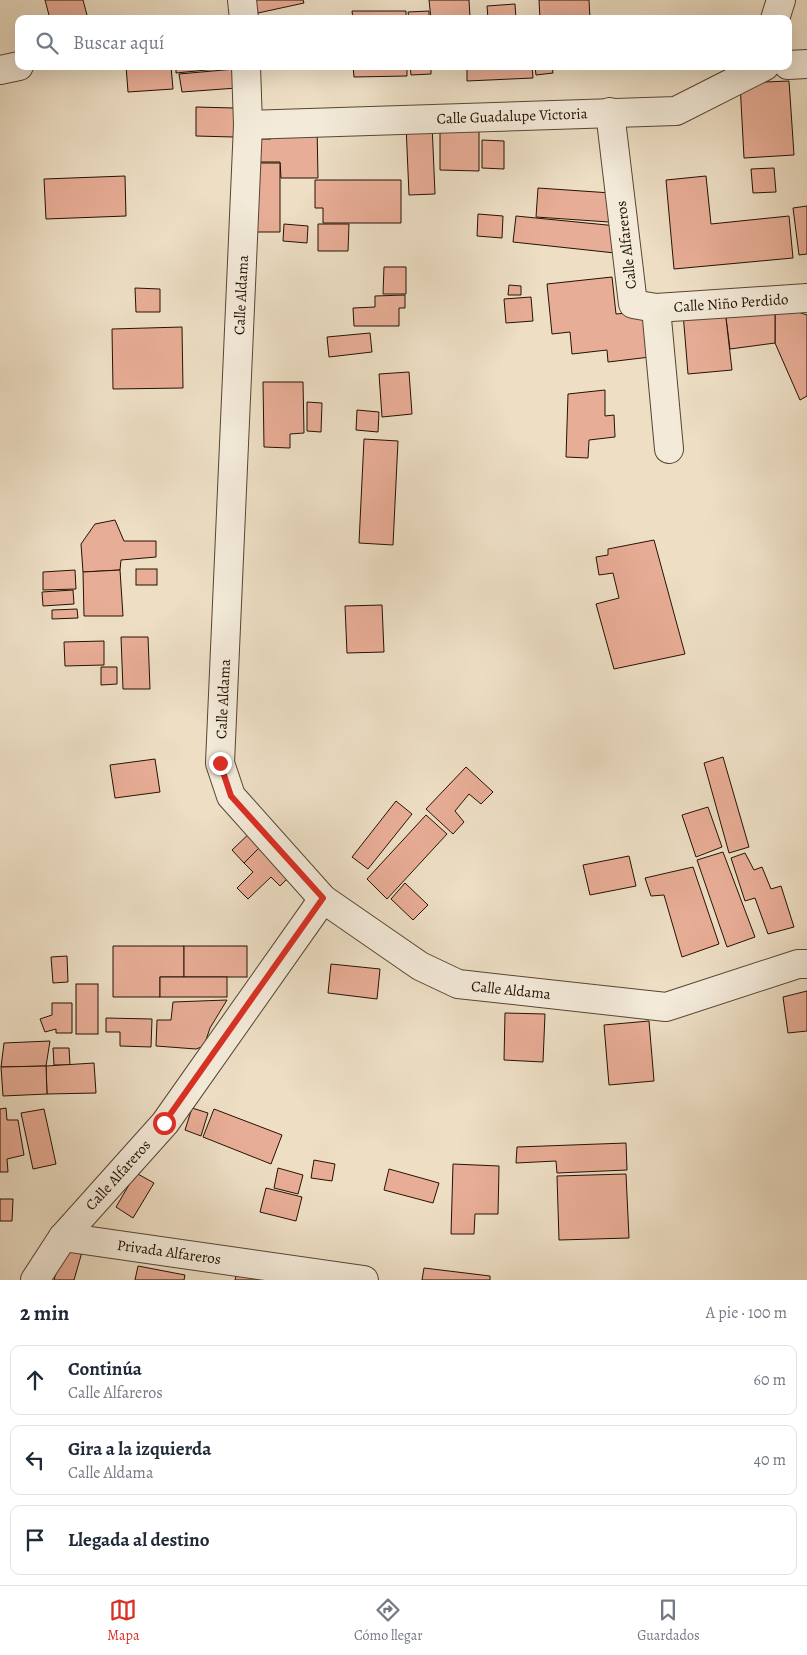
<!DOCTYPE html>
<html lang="es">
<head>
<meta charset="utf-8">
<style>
  body { margin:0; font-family:Alegreya,serif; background:#f6f6f7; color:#1f2937 }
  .stop { position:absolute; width:15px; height:15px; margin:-11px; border:4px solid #d93025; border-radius:50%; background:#fff }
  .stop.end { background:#d93025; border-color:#fff; box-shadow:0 1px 5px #0008 }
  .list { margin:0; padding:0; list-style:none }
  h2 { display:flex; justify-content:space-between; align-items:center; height:65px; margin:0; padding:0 20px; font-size:21px }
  h2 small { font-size:16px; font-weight:400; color:#747a83 }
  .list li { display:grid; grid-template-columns:32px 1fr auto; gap:15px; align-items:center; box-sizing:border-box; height:70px; margin:0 10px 10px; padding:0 10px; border:1px solid #e0e1e3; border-radius:10px }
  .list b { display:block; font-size:19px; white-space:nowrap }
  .list p { margin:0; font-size:16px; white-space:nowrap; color:#747a83 }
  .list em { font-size:16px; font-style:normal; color:#747a83 }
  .icon { flex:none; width:28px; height:28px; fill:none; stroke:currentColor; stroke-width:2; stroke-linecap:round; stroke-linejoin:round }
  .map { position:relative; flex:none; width:807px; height:1280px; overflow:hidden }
  .search { position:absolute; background:#fff; box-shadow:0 5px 20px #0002; left:15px; right:15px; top:15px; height:55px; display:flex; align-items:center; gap:12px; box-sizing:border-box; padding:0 18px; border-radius:10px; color:#747a83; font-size:19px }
  .sheet { height:305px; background:#fff }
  nav { display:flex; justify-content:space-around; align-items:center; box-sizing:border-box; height:70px; border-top:1px solid #e0e1e3; background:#fff; font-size:14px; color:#747a83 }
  nav a { display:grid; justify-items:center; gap:2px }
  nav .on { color:#d93025 }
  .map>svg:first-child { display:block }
</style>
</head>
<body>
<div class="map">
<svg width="807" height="1280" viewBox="0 0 807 1280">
  <rect width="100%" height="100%" fill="#eddec4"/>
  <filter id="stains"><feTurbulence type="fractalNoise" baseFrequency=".004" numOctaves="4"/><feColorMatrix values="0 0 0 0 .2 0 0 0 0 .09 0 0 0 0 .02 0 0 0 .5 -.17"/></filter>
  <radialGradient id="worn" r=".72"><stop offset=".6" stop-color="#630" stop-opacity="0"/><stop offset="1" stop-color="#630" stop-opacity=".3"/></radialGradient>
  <g fill="#e8ad96" stroke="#251203">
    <path d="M 45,0 L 83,0 L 88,19 L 50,19 Z"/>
    <path d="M 255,0 L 303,0 L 304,3 L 258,13 Z"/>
    <path d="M 429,0 L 469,0 L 470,17 L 431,19 Z"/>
    <path d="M 539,0 L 589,0 L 590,19 L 540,19 Z"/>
    <path d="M 515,4 L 516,19 L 488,19 L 487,6 Z"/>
    <path d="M 352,11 L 406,11 L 406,19 L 353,19 Z"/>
    <path d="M 429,11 L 429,19 L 409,19 L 408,12 Z"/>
    <path d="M 126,66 L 171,66 L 173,89 L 128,92 Z"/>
    <path d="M 176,66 L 237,66 L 237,67 L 176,73 Z"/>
    <path d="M 353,66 L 407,66 L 407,76 L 354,77 Z"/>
    <path d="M 410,66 L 431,66 L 431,74 L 411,75 Z"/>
    <path d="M 467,66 L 532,66 L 533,78 L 467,81 Z"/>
    <path d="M 535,66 L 552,66 L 553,73 L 536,75 Z"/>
    <path d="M 235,69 L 237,88 L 182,92 L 179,74 Z"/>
    <path d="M 789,81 L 794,155 L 744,158 L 740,83 Z"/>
    <path d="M 196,107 L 234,108 L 234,137 L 196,136 Z"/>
    <path d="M 440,123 L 479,123 L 479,171 L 440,170 Z"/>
    <path d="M 432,124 L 435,194 L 409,195 L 406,125 Z"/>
    <path d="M 317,126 L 318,178 L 281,178 L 280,162 L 256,162 L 256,139 L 271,139 L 271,127 Z"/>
    <path d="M 482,140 L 504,141 L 504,169 L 482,168 Z"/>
    <path d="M 255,163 L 280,163 L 280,232 L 256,232 Z"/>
    <path d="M 774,168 L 776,192 L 753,193 L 751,169 Z"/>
    <path d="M 125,176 L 126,216 L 46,219 L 44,179 Z"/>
    <path d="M 706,176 L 711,224 L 789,216 L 793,258 L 674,269 L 666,180 Z"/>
    <path d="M 315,180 L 401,180 L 401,223 L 323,223 L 323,208 L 315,208 Z"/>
    <path d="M 538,188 L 611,193 L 609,222 L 536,217 Z"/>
    <path d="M 807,206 L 807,254 L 799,255 L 793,208 Z"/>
    <path d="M 478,214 L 503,216 L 502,238 L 477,236 Z"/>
    <path d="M 516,216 L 617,226 L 615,253 L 513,242 Z"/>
    <path d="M 284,224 L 308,226 L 307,243 L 283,241 Z"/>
    <path d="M 318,224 L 349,224 L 348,251 L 318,251 Z"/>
    <path d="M 384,267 L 406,267 L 406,294 L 383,294 Z"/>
    <path d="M 612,277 L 616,314 L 645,311 L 650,357 L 608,362 L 607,350 L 572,354 L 570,332 L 552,334 L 547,284 Z"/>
    <path d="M 509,285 L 521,286 L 521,295 L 508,295 Z"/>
    <path d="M 135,288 L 160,289 L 160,312 L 136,312 Z"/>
    <path d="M 405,295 L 405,308 L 399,308 L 399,326 L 354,326 L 353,308 L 375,307 L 375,296 Z"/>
    <path d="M 531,297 L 533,321 L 506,323 L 504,299 Z"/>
    <path d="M 775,304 L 807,315 L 807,396 L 800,400 L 775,343 Z"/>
    <path d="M 775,304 L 775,343 L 730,349 L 725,310 Z"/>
    <path d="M 725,310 L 732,370 L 688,374 L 683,313 Z"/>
    <path d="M 182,327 L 183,388 L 113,389 L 112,329 Z"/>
    <path d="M 370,333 L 372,352 L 329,357 L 327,337 Z"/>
    <path d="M 409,372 L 412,414 L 382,417 L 379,374 Z"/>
    <path d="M 263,382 L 303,382 L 304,433 L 290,434 L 290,448 L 264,447 Z"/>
    <path d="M 605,390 L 605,416 L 614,415 L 615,437 L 589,440 L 588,458 L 566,457 L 568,394 Z"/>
    <path d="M 307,402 L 322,403 L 321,432 L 307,431 Z"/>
    <path d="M 357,410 L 379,412 L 378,432 L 356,430 Z"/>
    <path d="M 364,439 L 398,441 L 393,545 L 359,543 Z"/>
    <path d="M 115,520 L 124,541 L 156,541 L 156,557 L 121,560 L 120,570 L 83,572 L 81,544 L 95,524 Z"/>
    <path d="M 654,540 L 685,654 L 614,669 L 596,604 L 619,598 L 613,573 L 599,575 L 596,557 L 608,555 L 608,549 Z"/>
    <rect x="136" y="569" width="21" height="16"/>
    <path d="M 75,570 L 76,589 L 43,590 L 43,572 Z"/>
    <path d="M 120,570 L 123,616 L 84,616 L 83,572 Z"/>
    <path d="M 73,590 L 74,604 L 43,606 L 42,592 Z"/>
    <path d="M 382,605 L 384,652 L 347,653 L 345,606 Z"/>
    <path d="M 77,609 L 78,618 L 52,619 L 52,610 Z"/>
    <path d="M 121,637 L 148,637 L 150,689 L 123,689 Z"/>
    <path d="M 104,641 L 104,665 L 65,666 L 64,642 Z"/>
    <path d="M 101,667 L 117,667 L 117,684 L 101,685 Z"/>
    <path d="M 723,757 L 749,847 L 729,853 L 704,763 Z"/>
    <path d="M 155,759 L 160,792 L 115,798 L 110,765 Z"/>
    <path d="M 466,767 L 493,792 L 481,804 L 469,794 L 455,811 L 464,822 L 453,834 L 426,809 Z"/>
    <path d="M 396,801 L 412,814 L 368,869 L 352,857 Z"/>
    <path d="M 708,807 L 722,847 L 696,857 L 682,815 Z"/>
    <path d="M 426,815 L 447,834 L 387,899 L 367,879 Z"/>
    <path d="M 254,829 L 266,841 L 244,863 L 232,850 Z"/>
    <path d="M 266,841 L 295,871 L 280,886 L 271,877 L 248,899 L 237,888 L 253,872 L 244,863 Z"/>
    <path d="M 723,852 L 755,937 L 727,947 L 697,860 Z"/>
    <path d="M 745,853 L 754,870 L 762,867 L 771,889 L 781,886 L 794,927 L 768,934 L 755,898 L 745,901 L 731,858 Z"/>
    <path d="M 629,856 L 636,886 L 590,895 L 583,865 Z"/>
    <path d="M 693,867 L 719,944 L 682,957 L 664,895 L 651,896 L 645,878 Z"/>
    <path d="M 405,883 L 428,905 L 413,920 L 391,899 Z"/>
    <path d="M 113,946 L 184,946 L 184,977 L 160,977 L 160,997 L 113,997 Z"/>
    <rect x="184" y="946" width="63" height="31"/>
    <path d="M 67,956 L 68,982 L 53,983 L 51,957 Z"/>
    <path d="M 331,964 L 380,969 L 377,999 L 328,993 Z"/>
    <rect x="160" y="977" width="67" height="20"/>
    <rect x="76" y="984" width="22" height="50"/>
    <path d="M 807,991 L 807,1031 L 788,1033 L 783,997 Z"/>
    <path d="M 227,1000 L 210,1028 L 204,1046 L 196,1049 L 156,1046 L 157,1020 L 171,1020 L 173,1002 Z"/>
    <path d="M 52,1003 L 72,1003 L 72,1033 L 56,1033 L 56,1029 L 45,1032 L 40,1019 L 52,1015 Z"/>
    <path d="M 505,1013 L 545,1014 L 543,1062 L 504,1060 Z"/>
    <path d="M 106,1018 L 152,1019 L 151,1047 L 120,1046 L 120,1032 L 106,1032 Z"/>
    <path d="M 649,1021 L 654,1081 L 609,1085 L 604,1025 Z"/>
    <path d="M 50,1041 L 46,1066 L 1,1067 L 4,1043 Z"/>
    <path d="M 53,1048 L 69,1048 L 70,1065 L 54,1065 Z"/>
    <path d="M 94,1063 L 96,1093 L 47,1094 L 46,1066 Z"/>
    <path d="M 46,1066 L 47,1094 L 3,1096 L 1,1067 Z"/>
    <path d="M 6,1108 L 7,1120 L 18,1120 L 24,1155 L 7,1159 L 8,1172 L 0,1172 L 0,1109 Z"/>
    <path d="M 192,1108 L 208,1113 L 201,1136 L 185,1130 Z"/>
    <path d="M 44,1109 L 56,1164 L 33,1169 L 21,1113 Z"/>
    <path d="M 214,1109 L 282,1135 L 271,1164 L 203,1137 Z"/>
    <path d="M 626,1143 L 627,1170 L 557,1173 L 556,1161 L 516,1163 L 517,1147 Z"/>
    <path d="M 314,1160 L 335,1164 L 332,1181 L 311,1178 Z"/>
    <path d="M 453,1164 L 499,1166 L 498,1214 L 475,1214 L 474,1234 L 451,1234 Z"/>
    <path d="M 278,1168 L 303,1175 L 298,1194 L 274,1188 Z"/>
    <path d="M 389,1169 L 439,1183 L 433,1203 L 384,1190 Z"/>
    <path d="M 136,1173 L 154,1183 L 133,1218 L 116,1207 Z"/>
    <path d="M 626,1174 L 629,1238 L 559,1240 L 557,1176 Z"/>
    <path d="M 266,1188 L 302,1197 L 296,1221 L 260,1212 Z"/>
    <path d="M 0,1199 L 13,1199 L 12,1221 L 0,1221 Z"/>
    <path d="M 64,1247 L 82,1252 L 74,1280 L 54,1280 Z"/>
    <path d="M 138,1266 L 185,1275 L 184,1280 L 135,1280 Z"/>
    <path d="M 424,1268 L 490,1276 L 490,1280 L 422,1280 Z"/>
    <path d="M 237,1272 L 258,1277 L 257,1280 L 235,1280 Z"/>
  </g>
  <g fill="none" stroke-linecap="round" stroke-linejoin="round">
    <g stroke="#574533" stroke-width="30">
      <g id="minor">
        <path d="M 242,0 L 244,19"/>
        <path d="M 775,19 L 781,0"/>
        <path d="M 788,65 L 807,64"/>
        <path d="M 246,66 L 248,125 L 220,763 L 231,796 L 323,899 L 420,966 L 458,984 L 666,1007 L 798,964 L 807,964"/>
        <path d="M 0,70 L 19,66"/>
        <path d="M 610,112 L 633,304 L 656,308 L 807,298"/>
        <path d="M 248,125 L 676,111 L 765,66"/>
        <path d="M 656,308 L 669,449"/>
        <path d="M 63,1237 L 364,1280"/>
        <path d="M 35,1280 L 63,1237 L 165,1123 L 323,899"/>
      </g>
    </g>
    <use href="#minor" stroke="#f3ead9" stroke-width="28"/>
  </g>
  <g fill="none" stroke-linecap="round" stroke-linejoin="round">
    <path stroke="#d93025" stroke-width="6" d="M 164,1123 L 323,898 L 231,796 L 220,763"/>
  </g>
  <g text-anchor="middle" stroke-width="4.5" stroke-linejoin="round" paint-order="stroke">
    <g font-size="15" fill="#251203" stroke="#f3ead9">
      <text transform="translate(512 116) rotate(-2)" y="5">Calle Guadalupe Victoria</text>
      <text transform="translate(626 245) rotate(-97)" y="5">Calle Alfareros</text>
      <text transform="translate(241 295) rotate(-87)" y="5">Calle Aldama</text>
      <text transform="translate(731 303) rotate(-4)" y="5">Calle Niño Perdido</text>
      <text transform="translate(223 699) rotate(-87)" y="5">Calle Aldama</text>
      <text transform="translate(511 990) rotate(6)" y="5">Calle Aldama</text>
      <text transform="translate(118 1175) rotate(-48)" y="5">Calle Alfareros</text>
      <text transform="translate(169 1252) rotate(8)" y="5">Privada Alfareros</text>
    </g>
  </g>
  <rect width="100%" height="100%" filter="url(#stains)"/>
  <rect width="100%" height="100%" fill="url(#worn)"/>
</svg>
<div class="stop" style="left:164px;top:1123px"></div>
<div class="stop end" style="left:220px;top:763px"></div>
<div class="search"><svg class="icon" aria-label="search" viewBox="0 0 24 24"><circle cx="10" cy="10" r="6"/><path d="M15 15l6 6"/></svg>Buscar aquí</div>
</div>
<section class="sheet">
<h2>2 min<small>A pie · 100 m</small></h2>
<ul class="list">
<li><svg class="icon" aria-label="ahead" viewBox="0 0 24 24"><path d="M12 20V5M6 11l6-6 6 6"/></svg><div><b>Continúa</b><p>Calle Alfareros</p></div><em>60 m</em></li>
<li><svg class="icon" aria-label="left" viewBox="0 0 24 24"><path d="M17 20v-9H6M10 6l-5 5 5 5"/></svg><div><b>Gira a la izquierda</b><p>Calle Aldama</p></div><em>40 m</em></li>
<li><svg class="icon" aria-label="arrive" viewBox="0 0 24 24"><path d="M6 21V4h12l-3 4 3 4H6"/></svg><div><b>Llegada al destino</b></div></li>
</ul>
</section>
<nav>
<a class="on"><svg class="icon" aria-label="map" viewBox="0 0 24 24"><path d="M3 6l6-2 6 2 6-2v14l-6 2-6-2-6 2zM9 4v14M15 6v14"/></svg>Mapa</a>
<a><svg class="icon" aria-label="directions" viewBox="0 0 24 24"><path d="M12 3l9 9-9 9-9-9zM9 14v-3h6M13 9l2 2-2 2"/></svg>Cómo llegar</a>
<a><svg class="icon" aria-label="saved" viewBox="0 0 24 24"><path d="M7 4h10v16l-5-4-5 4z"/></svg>Guardados</a>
</nav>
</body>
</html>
